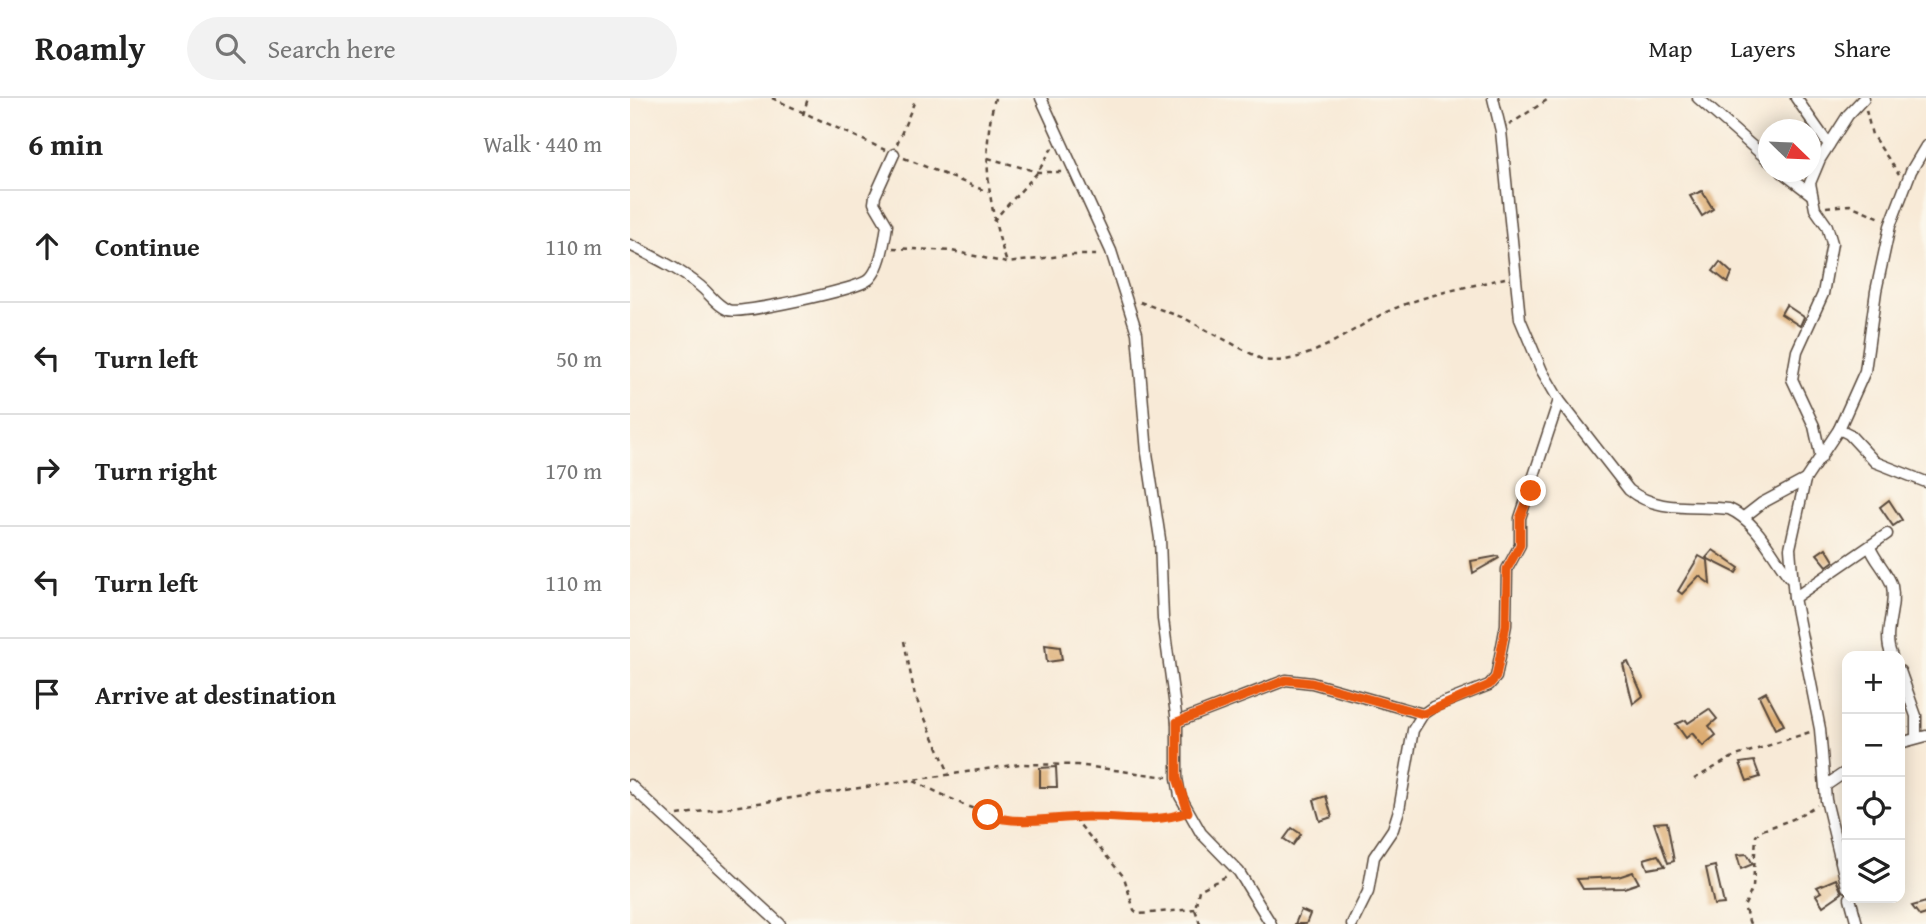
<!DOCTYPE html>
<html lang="en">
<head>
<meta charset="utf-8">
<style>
  body { margin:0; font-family:"Gentium Book Plus",serif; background:#f2f2f2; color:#222 }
  .controls { position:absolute; right:21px; bottom:21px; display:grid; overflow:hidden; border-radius:14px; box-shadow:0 4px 18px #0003 }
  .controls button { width:63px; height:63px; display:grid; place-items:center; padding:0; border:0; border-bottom:2px solid #e0e0e0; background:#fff; color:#222; font:35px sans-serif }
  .compass { position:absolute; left:1128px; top:21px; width:63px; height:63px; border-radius:50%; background:#fff; box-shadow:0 4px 18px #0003; rotate:113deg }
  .stop { position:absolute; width:21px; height:21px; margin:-16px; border:5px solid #ea580c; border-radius:50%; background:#fff }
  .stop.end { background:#ea580c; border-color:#fff; box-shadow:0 2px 7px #0008 }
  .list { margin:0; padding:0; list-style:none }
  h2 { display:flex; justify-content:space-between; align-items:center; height:91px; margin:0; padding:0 28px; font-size:30px }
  h2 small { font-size:23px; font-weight:400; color:#767676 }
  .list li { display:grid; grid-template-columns:46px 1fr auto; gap:21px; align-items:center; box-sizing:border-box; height:112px; padding:0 28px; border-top:2px solid #e0e0e0 }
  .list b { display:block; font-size:26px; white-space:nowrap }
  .list em { font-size:23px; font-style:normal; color:#767676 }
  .icon { flex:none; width:38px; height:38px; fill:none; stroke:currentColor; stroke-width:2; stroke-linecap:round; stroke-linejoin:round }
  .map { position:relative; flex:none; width:1296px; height:826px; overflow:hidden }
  header { display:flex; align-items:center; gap:42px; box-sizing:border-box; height:98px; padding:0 35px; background:#fff; border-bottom:2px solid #e0e0e0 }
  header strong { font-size:33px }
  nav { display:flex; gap:38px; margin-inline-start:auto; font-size:24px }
  .search { width:490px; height:63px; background:#f2f2f2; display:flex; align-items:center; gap:18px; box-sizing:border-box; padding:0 24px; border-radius:38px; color:#767676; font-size:26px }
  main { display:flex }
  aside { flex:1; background:#fff }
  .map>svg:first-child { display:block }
</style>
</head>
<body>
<header>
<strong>Roamly</strong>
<div class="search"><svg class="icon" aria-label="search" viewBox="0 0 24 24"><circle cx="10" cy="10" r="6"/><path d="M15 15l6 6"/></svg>Search here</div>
<nav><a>Map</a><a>Layers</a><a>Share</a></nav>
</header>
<main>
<aside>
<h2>6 min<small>Walk · 440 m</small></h2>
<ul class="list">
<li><svg class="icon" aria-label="ahead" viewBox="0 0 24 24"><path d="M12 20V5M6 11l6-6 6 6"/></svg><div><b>Continue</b></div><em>110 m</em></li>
<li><svg class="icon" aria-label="left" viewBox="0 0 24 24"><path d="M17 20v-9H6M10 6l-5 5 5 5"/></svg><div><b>Turn left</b></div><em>50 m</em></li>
<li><svg class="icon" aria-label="right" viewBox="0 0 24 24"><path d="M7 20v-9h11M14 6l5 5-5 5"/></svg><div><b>Turn right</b></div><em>170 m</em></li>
<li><svg class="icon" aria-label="left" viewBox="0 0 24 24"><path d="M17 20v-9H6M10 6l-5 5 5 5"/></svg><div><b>Turn left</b></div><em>110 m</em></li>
<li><svg class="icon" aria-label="arrive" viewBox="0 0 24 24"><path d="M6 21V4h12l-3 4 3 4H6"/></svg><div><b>Arrive at destination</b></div></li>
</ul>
</aside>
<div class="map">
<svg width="1296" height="826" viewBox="0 0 1296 826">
  <rect width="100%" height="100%" fill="#fbf7ec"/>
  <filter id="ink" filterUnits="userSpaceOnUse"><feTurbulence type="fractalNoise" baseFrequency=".0143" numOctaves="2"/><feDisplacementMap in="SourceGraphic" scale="14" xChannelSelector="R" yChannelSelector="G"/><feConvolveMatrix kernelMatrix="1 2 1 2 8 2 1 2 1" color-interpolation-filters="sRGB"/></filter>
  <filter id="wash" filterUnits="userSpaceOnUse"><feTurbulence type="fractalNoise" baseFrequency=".00686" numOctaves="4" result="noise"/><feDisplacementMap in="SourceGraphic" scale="28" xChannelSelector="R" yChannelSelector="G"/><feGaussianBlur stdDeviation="1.57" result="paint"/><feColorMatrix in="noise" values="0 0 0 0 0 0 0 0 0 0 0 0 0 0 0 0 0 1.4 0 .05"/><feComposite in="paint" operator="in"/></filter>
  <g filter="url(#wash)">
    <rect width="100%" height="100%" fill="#f8ead7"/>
    <g id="blocks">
      <g fill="#ddad73">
        <path d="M 1072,93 L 1083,111 L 1072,118 L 1060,98 Z"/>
        <path d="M 1090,164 L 1102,175 L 1098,185 L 1083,173 Z"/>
        <path d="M 1156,207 L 1174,219 L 1170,228 L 1151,216 Z"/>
        <path d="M 1259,402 L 1272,422 L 1263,428 L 1250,409 Z"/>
        <path d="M 1196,450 L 1204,463 L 1197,468 L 1187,456 Z"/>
        <path d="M 1083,452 L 1109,470 L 1106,475 L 1076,460 Z"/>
        <path d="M 868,458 L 869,460 L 843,475 L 841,463 Z"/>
        <path d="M 1069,458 L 1078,463 L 1080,486 L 1069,478 L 1052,496 L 1048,493 Z"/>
        <path d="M 415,547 L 430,549 L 432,562 L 417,564 Z"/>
        <path d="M 998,564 L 1013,598 L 1003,606 L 993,566 Z"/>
        <path d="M 1136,594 L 1154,627 L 1145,631 L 1129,598 Z"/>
        <path d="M 1079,611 L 1087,621 L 1079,628 L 1086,637 L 1073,648 L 1062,635 L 1056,640 L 1046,626 L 1056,622 L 1058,625 Z"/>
        <path d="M 1124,663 L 1130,679 L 1117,683 L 1110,665 Z"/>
        <path d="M 426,669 L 427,689 L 410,689 L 410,670 Z"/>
        <path d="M 696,698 L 702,719 L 690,723 L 684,702 Z"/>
        <path d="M 1037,724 L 1044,763 L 1038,765 L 1024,725 Z"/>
        <path d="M 662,730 L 671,736 L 663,747 L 654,741 Z"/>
        <path d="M 1117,756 L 1123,766 L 1111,771 L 1107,757 Z"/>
        <path d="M 1028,757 L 1035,768 L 1018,771 L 1014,761 Z"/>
        <path d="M 1085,768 L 1094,806 L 1084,807 L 1076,770 Z"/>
        <path d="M 1003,774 L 1009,785 L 994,790 L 953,791 L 947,781 L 988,779 Z"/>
        <path d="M 1206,781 L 1212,795 L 1193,808 L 1186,797 L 1191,794 L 1187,789 Z"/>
        <path d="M 1296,804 L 1296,816 L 1290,818 L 1282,808 Z"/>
        <path d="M 671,812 L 680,816 L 676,826 L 665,826 Z"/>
      </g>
    </g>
  </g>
  <g filter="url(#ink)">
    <use href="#blocks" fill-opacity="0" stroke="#57473a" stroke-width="2"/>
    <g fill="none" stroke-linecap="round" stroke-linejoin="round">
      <g stroke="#57473a" stroke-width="13">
        <g id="street">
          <path d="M 411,0 L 481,153 L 507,235 L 517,355 L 530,441 L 533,521 L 547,624 L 547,680 L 550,698 L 571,735 L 609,774 L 641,826"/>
          <path d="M 863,0 L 871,33 L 890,221 L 912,273 L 929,302 L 999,392 C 1028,415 1064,407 1099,411 C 1128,424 1141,456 1160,480"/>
          <path d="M 1068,0 L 1139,63"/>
          <path d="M 1166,0 L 1199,47"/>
          <path d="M 1152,74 L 1182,97"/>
          <path d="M 0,147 C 24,159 49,171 70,188 C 79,195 86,207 98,212 C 109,217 226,192 238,182 C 250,173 255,142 257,127 L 244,105 L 245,98 L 264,56"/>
          <path d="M 1209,331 L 1219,336 L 1245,364 L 1296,384"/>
          <path d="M 1191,360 L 1184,328 L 1162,281 L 1167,253 L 1193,196 L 1202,145 L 1197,128 L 1185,111 L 1180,85 L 1190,61 L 1218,17 L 1234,0"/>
          <path d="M 1114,419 L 1132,405 L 1175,382"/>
          <path d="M 1240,449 C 1245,463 1258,474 1262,488 C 1267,512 1251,536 1262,558"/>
          <path d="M 1164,500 L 1257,436"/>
          <path d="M 1270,573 L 1286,618 L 1286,640"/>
          <path d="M 547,624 L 656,582 L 682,585 L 793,616"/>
          <path d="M 1270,645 L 1296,638"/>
          <path d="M 0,687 L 150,826"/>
          <path d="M 1195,688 L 1217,673"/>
          <path d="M 1217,789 L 1196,702 L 1190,631 L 1164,500 L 1160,450 L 1175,382 L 1209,331 L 1235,273 L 1246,193 L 1260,128 L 1281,73 L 1296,48"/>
          <path d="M 1220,800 L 1227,826"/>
          <path d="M 722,826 L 738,794 L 744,759 L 763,731 L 769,712 L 783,632 L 793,616 L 803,609 L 859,587 L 866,579 L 876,527 L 877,471 L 890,447 L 890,420 L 929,302"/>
        </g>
      </g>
      <g stroke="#57473a" stroke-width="2.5" stroke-dasharray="5 5" stroke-linecap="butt">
        <path d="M 142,0 L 255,52"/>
        <path d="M 365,0 C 350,56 359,112 377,165"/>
        <path d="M 1236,12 L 1242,37 L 1269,76"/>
        <path d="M 173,17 L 178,0"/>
        <path d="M 879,27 L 920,0"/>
        <path d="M 267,46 L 286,0"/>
        <path d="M 274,60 L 358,94"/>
        <path d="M 358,60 L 408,74 L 433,74"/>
        <path d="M 1196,109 L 1220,107 L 1253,121"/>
        <path d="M 363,123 L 408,74 L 422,50"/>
        <path d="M 263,150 L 322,153 L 377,165 L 438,157 L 471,157"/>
        <path d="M 510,204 L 554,220 L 633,262 C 678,269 722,229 761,212 C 797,196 838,189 875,180"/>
        <path d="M 274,543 L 285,598 L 319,675"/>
        <path d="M 1064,681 L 1103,659 L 1180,634"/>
        <path d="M 284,683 L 336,708 L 382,724 L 462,719 L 520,722 L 548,717"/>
        <path d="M 48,717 L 390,666 L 447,667 L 537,679"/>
        <path d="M 444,720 L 494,779 L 504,812 L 509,816 L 565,811"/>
        <path d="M 570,826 L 565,811 L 569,792 L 599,777"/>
        <path d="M 1120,826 L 1114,809 L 1123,789 L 1126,738 L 1130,733 L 1163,721 L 1187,707"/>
      </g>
      <use href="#street" stroke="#fff" stroke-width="10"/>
    </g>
  </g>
  <g fill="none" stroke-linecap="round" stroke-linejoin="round" filter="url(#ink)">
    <path stroke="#ea580c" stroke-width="9" d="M 358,717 C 392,729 426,718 461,719 C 495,719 524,726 558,714 L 547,680 L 547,624 L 656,582 L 682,585 L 793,616 L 859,587 L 866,579 L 876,527 L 877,471 L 890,447 L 890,420 L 901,393"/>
  </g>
</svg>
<div class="controls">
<button>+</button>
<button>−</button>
<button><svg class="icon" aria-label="locate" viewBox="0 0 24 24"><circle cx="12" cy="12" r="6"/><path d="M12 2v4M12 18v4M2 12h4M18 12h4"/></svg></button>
<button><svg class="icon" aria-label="layers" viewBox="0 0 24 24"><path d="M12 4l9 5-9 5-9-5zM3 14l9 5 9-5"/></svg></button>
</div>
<svg class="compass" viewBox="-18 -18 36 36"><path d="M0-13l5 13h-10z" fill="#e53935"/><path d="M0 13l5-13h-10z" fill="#767676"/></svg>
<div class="stop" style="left:358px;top:717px"></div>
<div class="stop end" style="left:901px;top:393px"></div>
</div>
</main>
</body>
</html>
